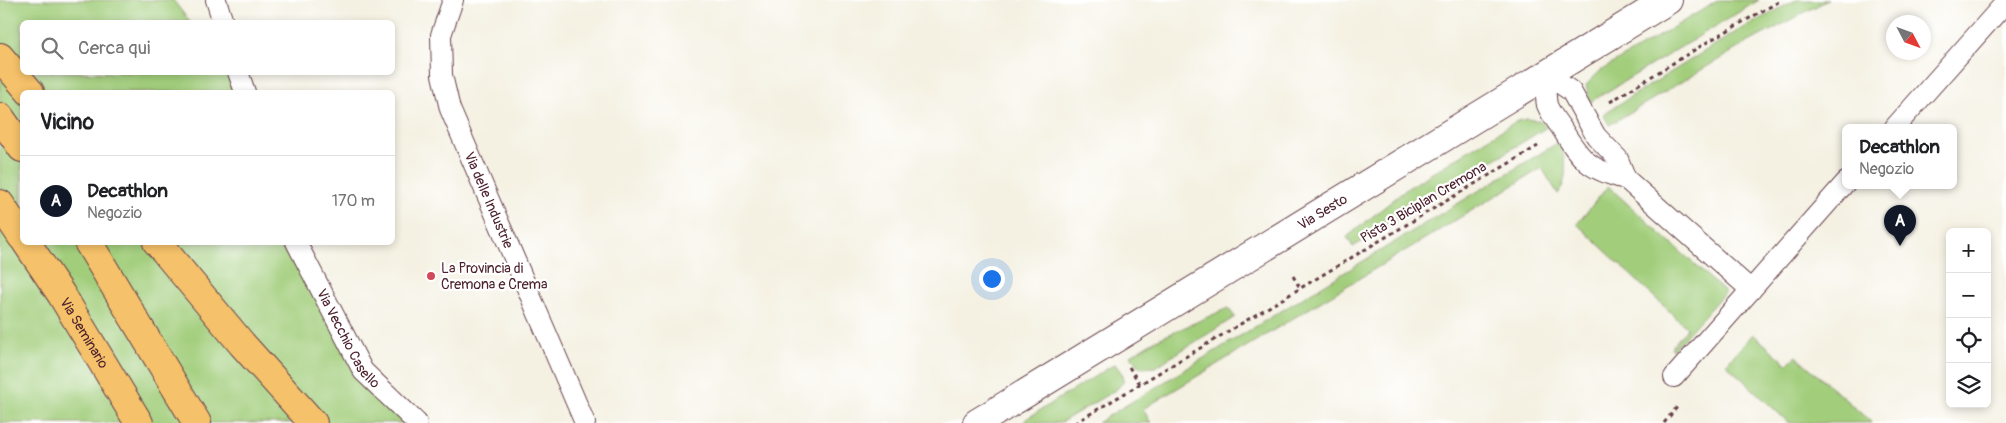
<!DOCTYPE html>
<html lang="it">
<head>
<meta charset="utf-8">
<style>
  body { margin:0; font-family:Pangolin,sans-serif; background:#f6f6f6; color:#202124 }
  .controls { position:absolute; right:15px; bottom:15px; display:grid; overflow:hidden; border-radius:8px; box-shadow:0 2px 8px #0003 }
  .controls button { width:45px; height:45px; display:grid; place-items:center; padding:0; border:0; border-bottom:1px solid #e0e0e0; background:#fff; color:#202124; font:25px sans-serif }
  .compass { position:absolute; left:1886px; top:15px; width:45px; height:45px; border-radius:50%; background:#fff; box-shadow:0 2px 8px #0003; rotate:131deg }
  .you { position:absolute; left:991px; top:278px; width:18px; height:18px; margin:-12px; border:4px solid #fff; border-radius:50%; background:#1a73e8; box-shadow:0 0 0 8px #1a73e833 }
  .badge { display:grid; place-items:center; width:32px; height:32px; border-radius:50%; background:#111827; color:#fff; font-size:16px; font-weight:700 }
  .pin { position:absolute; translate:-50% -41px; filter:drop-shadow(0 1px 2px #0008) }
  .pin::after { content:''; position:absolute; top:26px; width:18px; height:15px; background:inherit; clip-path:polygon(0 0,100% 0,50% 100%) }
  .popup { position:absolute; left:1842px; top:124px; width:115px; height:65px; box-sizing:border-box; display:grid; place-content:center; border-radius:8px; background:#fff; filter:drop-shadow(0 1px 4px #0005); font-size:16px; white-space:nowrap; color:#757577 }
  .popup b { font-size:19px; color:#202124 }
  .popup::after { content:''; position:absolute; left:50%; top:100%; margin-left:-10px; border:10px solid transparent; border-top-color:#fff }
  .list { margin:0; padding:0; list-style:none }
  h2 { display:flex; justify-content:space-between; align-items:center; height:65px; margin:0; padding:0 20px; font-size:21px }
  h2 small { font-size:16px; font-weight:400; color:#757577 }
  .list li { display:grid; grid-template-columns:32px 1fr auto; gap:15px; align-items:center; box-sizing:border-box; height:90px; padding:0 20px; border-top:1px solid #e0e0e0 }
  .list b { display:block; font-size:19px; white-space:nowrap }
  .list p { margin:0; font-size:16px; white-space:nowrap; color:#757577 }
  .list em { font-size:16px; font-style:normal; color:#757577 }
  .icon { flex:none; width:28px; height:28px; fill:none; stroke:currentColor; stroke-width:2; stroke-linecap:round; stroke-linejoin:round }
  .map { position:relative; flex:none; width:2006px; height:423px; overflow:hidden }
  .search { position:absolute; background:#fff; box-shadow:0 2px 8px #0003; left:20px; top:20px; width:375px; height:55px; display:flex; align-items:center; gap:12px; box-sizing:border-box; padding:0 18px; border-radius:8px; color:#757577; font-size:19px }
  .panel { position:absolute; background:#fff; box-shadow:0 2px 8px #0003; left:20px; top:90px; width:375px; height:155px; border-radius:8px }
  .map>svg:first-child { display:block }
</style>
</head>
<body>
<div class="map">
<svg width="2006" height="423" viewBox="0 0 2006 423">
  <rect width="100%" height="100%" fill="#fff"/>
  <filter id="ink" filterUnits="userSpaceOnUse"><feTurbulence type="fractalNoise" baseFrequency=".02" numOctaves="2"/><feDisplacementMap in="SourceGraphic" scale="10" xChannelSelector="R" yChannelSelector="G"/><feConvolveMatrix kernelMatrix="1 2 1 2 8 2 1 2 1" color-interpolation-filters="sRGB"/></filter>
  <filter id="wash" filterUnits="userSpaceOnUse"><feTurbulence type="fractalNoise" baseFrequency=".0096" numOctaves="4" result="noise"/><feDisplacementMap in="SourceGraphic" scale="20" xChannelSelector="R" yChannelSelector="G"/><feGaussianBlur stdDeviation="1.12" result="paint"/><feColorMatrix in="noise" values="0 0 0 0 0 0 0 0 0 0 0 0 0 0 0 0 0 1.4 0 .05"/><feComposite in="paint" operator="in"/></filter>
  <g filter="url(#wash)">
    <rect width="100%" height="100%" fill="#f4f1e2"/>
    <g fill="#a2ce7b" stroke="#767653">
      <path d="M 0,0 L 173,0 L 190,22 L 22,22 L 22,72 L 227,73 L 240,92 L 22,92 L 22,242 L 289,243 L 361,372 L 416,423 L 0,423 Z"/>
      <path d="M 1719,0 L 1759,0 L 1590,102 L 1586,85 L 1600,71 Z"/>
      <path d="M 1796,0 L 1828,0 L 1745,44 L 1609,125 L 1603,114 L 1736,32 Z"/>
      <path d="M 1527,119 L 1539,121 L 1547,127 L 1353,247 L 1347,237 L 1408,188 L 1515,122 Z"/>
      <path d="M 1559,142 C 1566,158 1569,179 1558,194 L 1542,168 L 1143,409 L 1151,423 L 1097,423 Z"/>
      <path d="M 1608,186 L 1725,292 L 1673,350 L 1671,348 L 1687,328 L 1577,224 Z"/>
      <path d="M 1228,308 L 1235,317 L 1155,367 L 1142,368 L 1137,365 L 1131,355 L 1156,340 Z"/>
      <path d="M 1753,334 L 1787,364 L 1796,356 L 1872,423 L 1789,423 L 1726,364 Z"/>
      <path d="M 1115,364 L 1123,375 L 1123,382 L 1117,389 L 1060,423 L 1024,423 L 1026,419 Z"/>
    </g>
  </g>
  <g filter="url(#ink)">
    <g fill="none" stroke-linecap="round" stroke-linejoin="round">
      <g stroke="#643e46" stroke-width="22">
        <g id="service">
          <path d="M 216,0 L 223,22"/>
          <path id="s1" d="M 453,0 L 441,35 L 442,75 L 450,109 L 585,423"/>
          <path d="M 238,72 L 245,92"/>
          <path d="M 1546,74 L 1571,91 L 1596,136 L 1618,159 L 1626,179 L 1751,290"/>
          <path d="M 1546,74 C 1546,84 1545,96 1547,105 C 1550,113 1557,122 1562,129 C 1581,160 1589,170 1626,179"/>
          <path d="M 1895,127 L 2006,2"/>
          <path id="s2" d="M 296,242 L 363,371 L 417,423"/>
          <path d="M 1674,377 L 1846,182"/>
        </g>
      </g>
      <g stroke="#643e46" stroke-width="30">
        <g id="tertiary">
          <path id="s3" d="M 977,423 L 1668,0"/>
        </g>
      </g>
      <g stroke="#643e46" stroke-width="30">
        <g id="primary">
          <path d="M 0,57 L 30,92"/>
          <path d="M 0,117 L 22,148"/>
          <path d="M 0,204 L 22,237"/>
          <path id="s4" d="M 26,242 L 61,294 L 139,423"/>
          <path d="M 88,242 L 197,423"/>
          <path d="M 157,242 L 242,344 L 313,423"/>
        </g>
      </g>
      <g stroke="#643e46" stroke-width="3" stroke-dasharray="4 4" stroke-linecap="butt">
        <path d="M 1610,102 L 1709,41 L 1782,0"/>
        <path d="M 1293,276 L 1300,288"/>
        <path d="M 1129,367 L 1140,384"/>
        <path d="M 1075,423 L 1538,146"/>
        <path d="M 1664,423 L 1678,406"/>
      </g>
      <use href="#service" stroke="#fff" stroke-width="20"/>
      <use href="#tertiary" stroke="#fff" stroke-width="28"/>
      <use href="#primary" stroke="#f5c16b" stroke-width="28"/>
    </g>
  </g>
  <circle fill="#d1495b" stroke="#fff" stroke-width="2" cx="431" cy="276" r="5"/>
  <g text-anchor="middle" stroke-width="4.5" stroke-linejoin="round" paint-order="stroke">
    <g font-size="14" fill="#4a1f2b" stroke="#fff">
      <text dy="5" stroke="none"><textPath href="#s1" startOffset="211">Via delle Industrie</textPath></text>
      <text transform="translate(1423 202) rotate(-31)" y="5">Pista 3 Biciplan Cremona</text>
      <text dy="5" stroke="none"><textPath href="#s3" startOffset="405">Via Sesto</textPath></text>
      <text dy="5" stroke="none"><textPath href="#s4" startOffset="108">Via Seminario</textPath></text>
      <text dy="5" stroke="none"><textPath href="#s2" startOffset="110">Via Vecchio Casello</textPath></text>
    </g>
    <g font-size="14" fill="#4a1f2b" stroke="#fff" text-anchor="start">
      <text x="441" y="273">La Provincia di<tspan x="441" dy="16">Cremona e Crema</tspan></text>
    </g>
  </g>
</svg>
<div class="controls">
<button>+</button>
<button>−</button>
<button><svg class="icon" aria-label="locate" viewBox="0 0 24 24"><circle cx="12" cy="12" r="6"/><path d="M12 2v4M12 18v4M2 12h4M18 12h4"/></svg></button>
<button><svg class="icon" aria-label="layers" viewBox="0 0 24 24"><path d="M12 4l9 5-9 5-9-5zM3 14l9 5 9-5"/></svg></button>
</div>
<svg class="compass" viewBox="-18 -18 36 36"><path d="M0-13l5 13h-10z" fill="#e53935"/><path d="M0 13l5-13h-10z" fill="#757577"/></svg>
<div class="you"></div>
<div class="pin badge" style="left:1900px;top:246px">A</div>
<div class="popup"><b>Decathlon</b>Negozio</div>
<div class="search"><svg class="icon" aria-label="search" viewBox="0 0 24 24"><circle cx="10" cy="10" r="6"/><path d="M15 15l6 6"/></svg>Cerca qui</div>
<section class="panel">
<h2>Vicino<small></small></h2>
<ul class="list">
<li><span class="badge">A</span><div><b>Decathlon</b><p>Negozio</p></div><em>170 m</em></li>
</ul>
</section>
</div>
</body>
</html>
